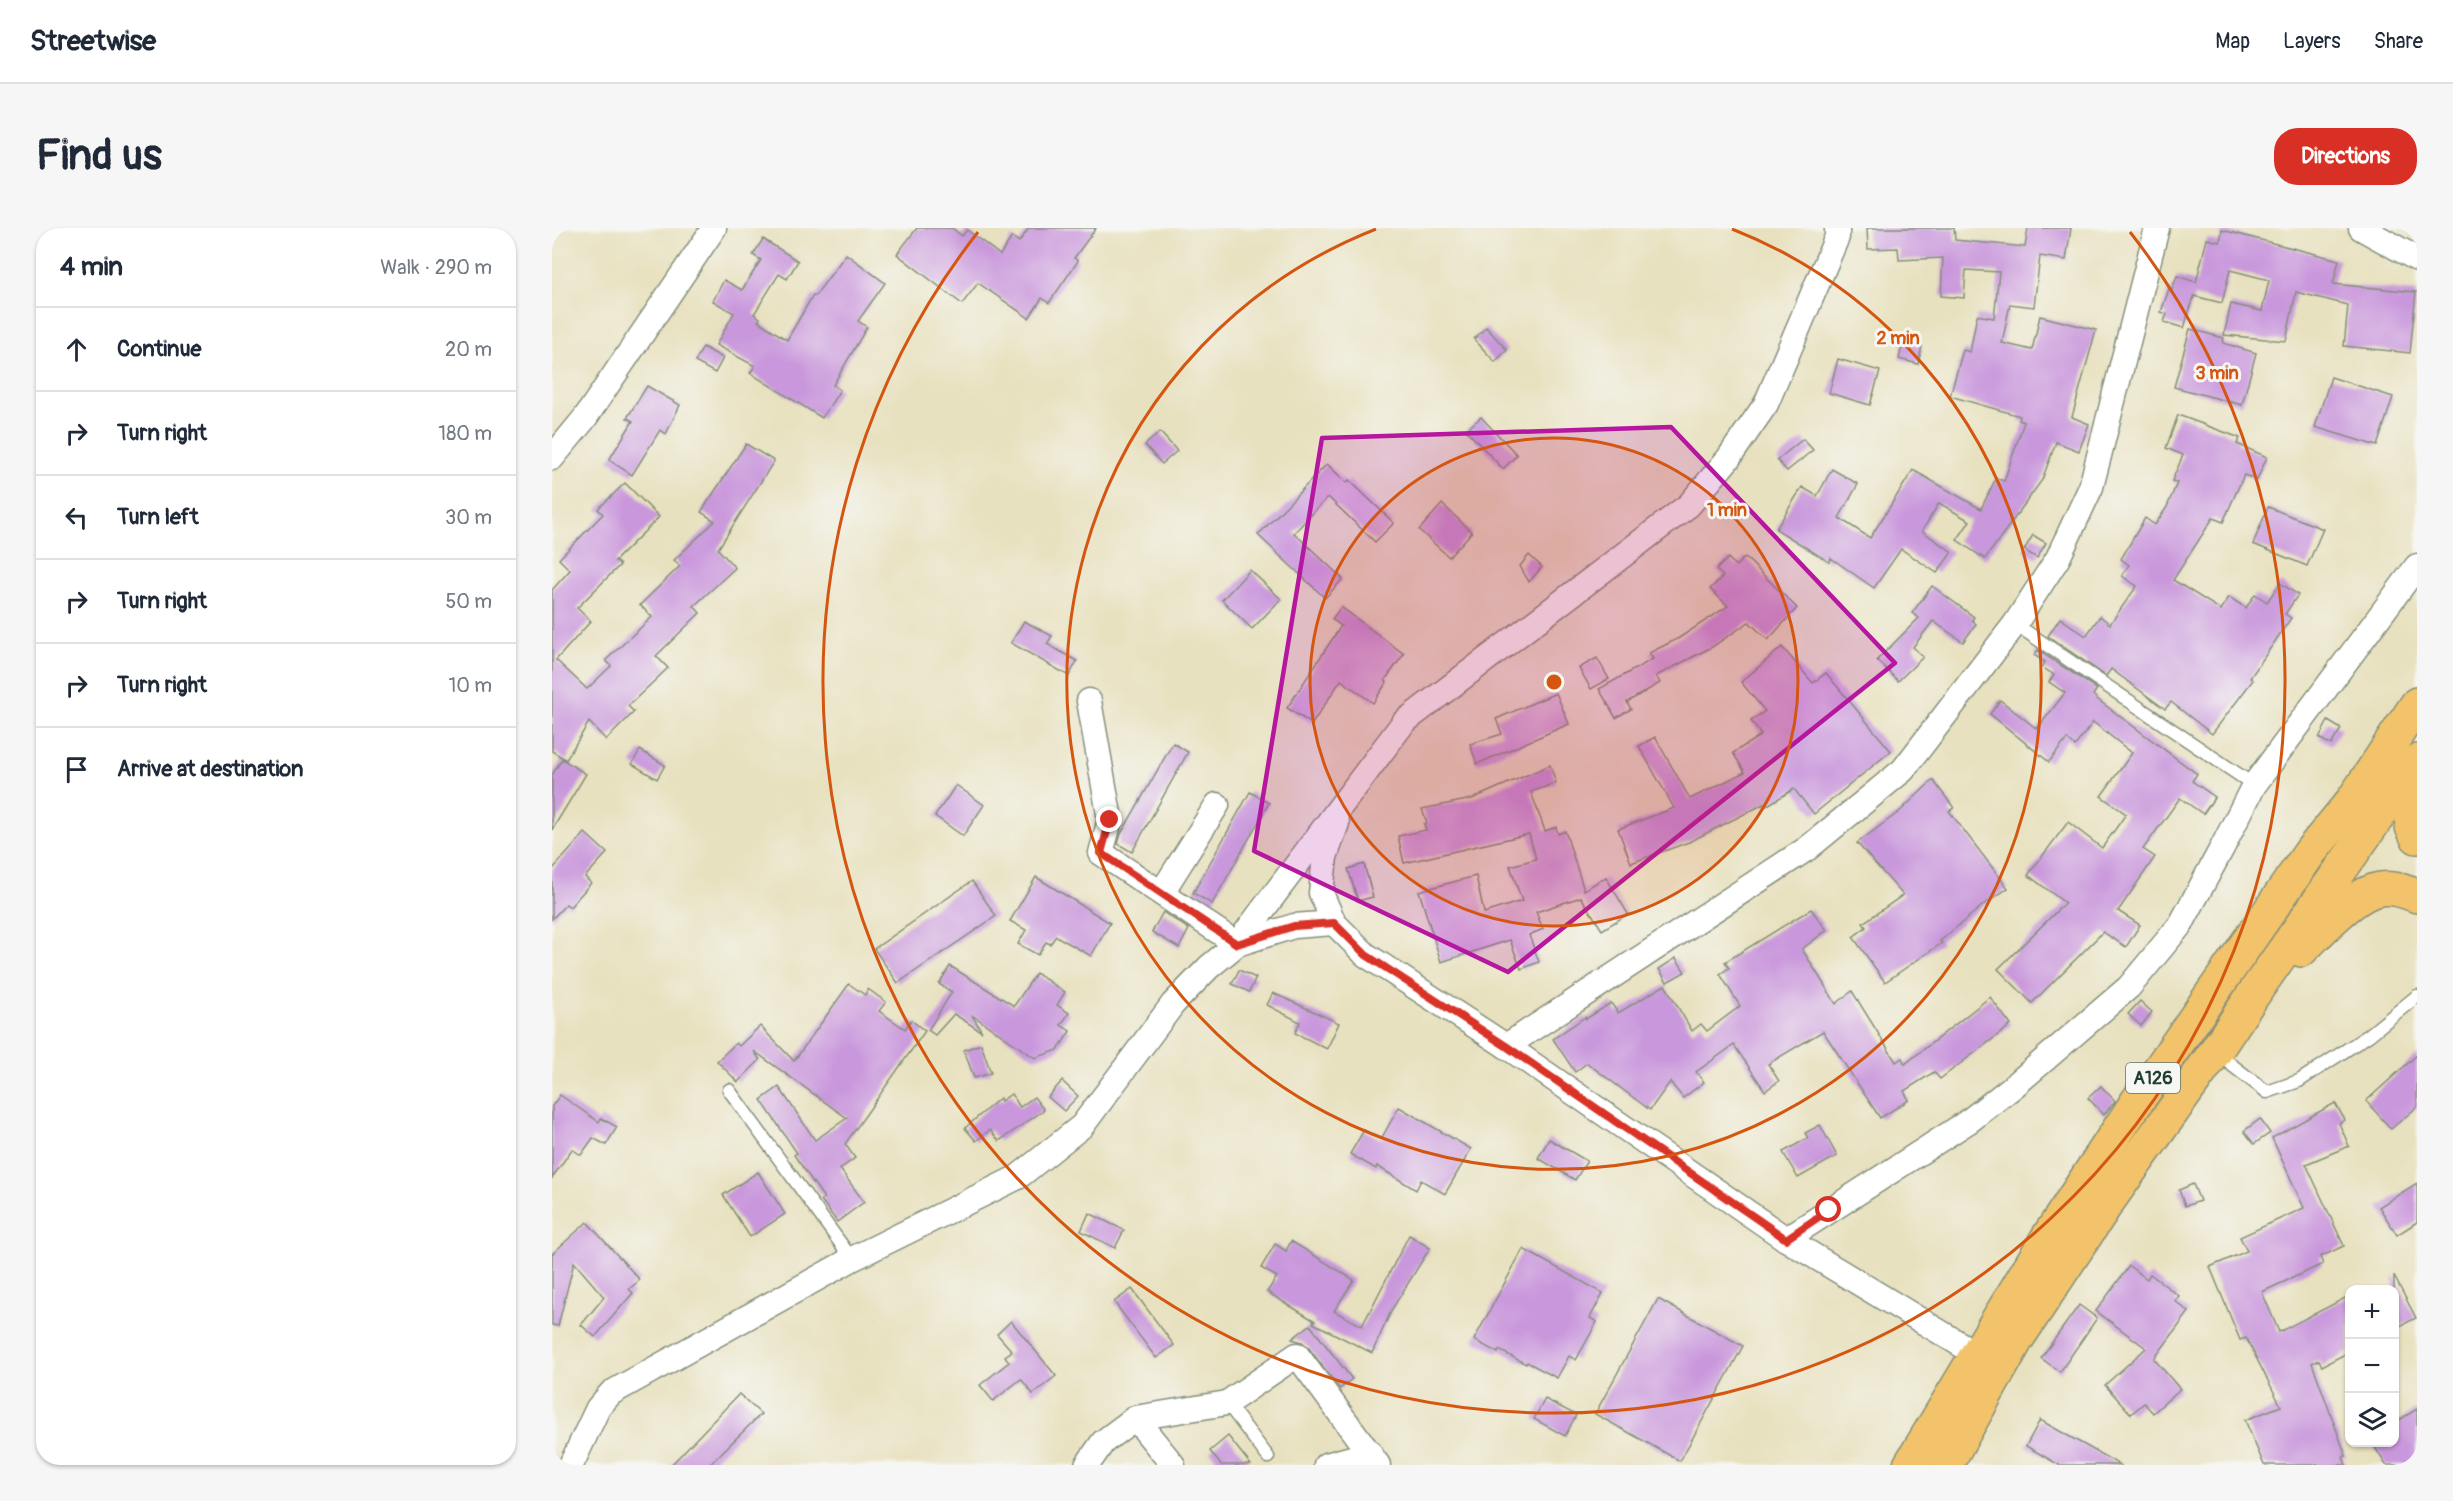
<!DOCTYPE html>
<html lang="en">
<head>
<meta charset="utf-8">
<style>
  body { margin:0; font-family:Pangolin,sans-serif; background:#f6f6f7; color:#1f2937 }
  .controls { position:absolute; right:18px; bottom:18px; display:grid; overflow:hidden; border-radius:12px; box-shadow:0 2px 4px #0004 }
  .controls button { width:54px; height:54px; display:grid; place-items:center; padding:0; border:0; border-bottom:2px solid #e0e1e3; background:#fff; color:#1f2937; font:30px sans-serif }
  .stop { position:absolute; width:18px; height:18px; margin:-14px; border:4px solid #d93025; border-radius:50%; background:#fff }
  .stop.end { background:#d93025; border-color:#fff; box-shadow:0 2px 6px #0008 }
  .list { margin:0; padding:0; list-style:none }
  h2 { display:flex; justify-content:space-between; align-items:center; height:78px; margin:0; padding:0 24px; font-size:26px }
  h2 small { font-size:20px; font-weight:400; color:#747a83 }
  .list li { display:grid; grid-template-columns:39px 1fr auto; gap:18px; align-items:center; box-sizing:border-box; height:84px; padding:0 24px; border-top:2px solid #e0e1e3 }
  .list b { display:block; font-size:22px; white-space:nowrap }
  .list em { font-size:20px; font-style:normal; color:#747a83 }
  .icon { flex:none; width:33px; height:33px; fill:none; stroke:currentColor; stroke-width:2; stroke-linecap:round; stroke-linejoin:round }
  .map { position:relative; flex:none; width:1865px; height:1237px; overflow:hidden; border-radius:24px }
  header { display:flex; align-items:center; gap:36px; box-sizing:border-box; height:84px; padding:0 30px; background:#fff; border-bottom:2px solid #e0e1e3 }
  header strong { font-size:28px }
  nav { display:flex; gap:33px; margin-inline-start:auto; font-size:21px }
  .intro { display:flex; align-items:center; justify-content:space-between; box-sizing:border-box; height:144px; padding:0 36px }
  h1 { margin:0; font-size:42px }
  .button { padding:15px 27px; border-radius:24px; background:#d93025; color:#fff; font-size:21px; font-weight:700 }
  main { display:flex; gap:36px; padding:0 36px }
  aside { flex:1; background:#fff; border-radius:24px; box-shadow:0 2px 4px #0004 }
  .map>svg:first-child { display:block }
</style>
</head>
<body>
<header>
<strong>Streetwise</strong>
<nav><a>Map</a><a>Layers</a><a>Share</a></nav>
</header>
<div class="intro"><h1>Find us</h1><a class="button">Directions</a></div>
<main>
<aside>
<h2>4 min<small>Walk · 290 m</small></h2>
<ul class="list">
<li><svg class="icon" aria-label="ahead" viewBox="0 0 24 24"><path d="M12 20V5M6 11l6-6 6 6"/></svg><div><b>Continue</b></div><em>20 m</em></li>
<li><svg class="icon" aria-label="right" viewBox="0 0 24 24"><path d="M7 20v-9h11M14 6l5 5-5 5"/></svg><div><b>Turn right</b></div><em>180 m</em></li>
<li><svg class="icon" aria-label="left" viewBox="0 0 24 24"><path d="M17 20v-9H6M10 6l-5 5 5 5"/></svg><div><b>Turn left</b></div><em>30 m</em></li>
<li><svg class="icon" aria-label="right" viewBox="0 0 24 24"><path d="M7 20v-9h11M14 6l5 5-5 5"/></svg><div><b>Turn right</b></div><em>50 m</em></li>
<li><svg class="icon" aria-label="right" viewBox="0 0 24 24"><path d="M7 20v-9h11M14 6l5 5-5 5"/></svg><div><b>Turn right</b></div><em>10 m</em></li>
<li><svg class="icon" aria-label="arrive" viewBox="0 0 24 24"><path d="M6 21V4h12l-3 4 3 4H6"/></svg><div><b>Arrive at destination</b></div></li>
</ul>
</aside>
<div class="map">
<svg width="1865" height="1237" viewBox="0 0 1865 1237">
  <rect width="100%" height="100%" fill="#f6f6f2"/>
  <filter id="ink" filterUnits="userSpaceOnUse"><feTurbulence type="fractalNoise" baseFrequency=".0167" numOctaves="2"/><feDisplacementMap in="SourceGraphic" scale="12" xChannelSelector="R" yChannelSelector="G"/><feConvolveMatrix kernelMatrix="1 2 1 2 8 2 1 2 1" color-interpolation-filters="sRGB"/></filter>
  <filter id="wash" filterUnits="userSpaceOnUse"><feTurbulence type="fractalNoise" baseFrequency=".008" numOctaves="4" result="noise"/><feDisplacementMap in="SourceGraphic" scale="24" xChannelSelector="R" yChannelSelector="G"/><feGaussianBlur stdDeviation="1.35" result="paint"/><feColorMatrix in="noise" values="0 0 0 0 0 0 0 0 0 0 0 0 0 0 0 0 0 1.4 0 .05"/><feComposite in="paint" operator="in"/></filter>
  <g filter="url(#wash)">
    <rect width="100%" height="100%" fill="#e8e1bf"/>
    <g id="blocks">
      <g fill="#c997dc">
        <path d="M 365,0 L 400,0 L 410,8 L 415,2 L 448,27 L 460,9 L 467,14 L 477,0 L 544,0 L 522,30 L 526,33 L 497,75 L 490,70 L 477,90 L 426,55 L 410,76 L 345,26 Z"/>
        <path d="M 1315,0 L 1402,0 L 1403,12 L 1473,19 L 1476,0 L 1519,0 L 1514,32 L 1488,28 L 1482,79 L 1458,76 L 1450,115 L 1480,122 L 1488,88 L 1544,102 L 1520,189 L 1537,196 L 1527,223 L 1504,214 L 1490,252 L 1433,331 L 1405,312 L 1418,293 L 1387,275 L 1370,303 L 1400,324 L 1385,345 L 1349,321 L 1322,360 L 1279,330 L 1277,334 L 1224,301 L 1250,259 L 1265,268 L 1280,241 L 1306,256 L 1287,290 L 1318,310 L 1361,242 L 1429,281 L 1444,250 L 1452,253 L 1472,194 L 1467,192 L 1468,188 L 1398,168 L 1411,122 L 1418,124 L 1425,87 L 1442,90 L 1447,44 L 1414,42 L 1412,70 L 1389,68 L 1391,30 L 1347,32 L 1346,20 L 1316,21 Z"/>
        <path d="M 1670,2 L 1787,32 L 1781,56 L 1864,64 L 1858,125 L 1792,118 L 1796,77 L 1744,64 L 1734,113 L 1672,107 L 1679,76 L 1710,83 L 1717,52 L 1678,42 L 1670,75 L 1642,68 L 1632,100 L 1612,94 L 1615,86 L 1609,84 L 1617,61 L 1620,62 L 1625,48 L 1644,54 L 1655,11 L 1668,14 Z"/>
        <path d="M 211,11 L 246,33 L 235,51 L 227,46 L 202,86 L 208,90 L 206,93 L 235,112 L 261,67 L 263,68 L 294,26 L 333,55 L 306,93 L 315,99 L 281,157 L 288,162 L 270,190 L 198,145 L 203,138 L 164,117 L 182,85 L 161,73 L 172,52 L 190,62 L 209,32 L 201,27 Z"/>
        <path d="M 934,99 L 955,122 L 943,134 L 922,111 Z"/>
        <path d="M 1638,101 L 1672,110 L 1671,115 L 1704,125 L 1690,177 L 1622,159 Z"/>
        <path d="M 1351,114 L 1370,118 L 1366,136 L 1347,131 Z"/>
        <path d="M 151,119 L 171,130 L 163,145 L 143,134 Z"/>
        <path d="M 1286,131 L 1328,143 L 1318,177 L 1277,165 Z"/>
        <path d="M 1779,149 L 1841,169 L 1825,218 L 1763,199 Z"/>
        <path d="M 95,158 L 128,177 L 114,206 L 108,202 L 80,247 L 57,232 L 81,193 L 75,190 Z"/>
        <path d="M 1626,187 L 1688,210 L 1685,216 L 1715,229 L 1705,252 L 1692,247 L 1671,294 L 1661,290 L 1621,352 L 1669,382 L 1677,369 L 1694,380 L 1703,366 L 1715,374 L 1728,355 L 1746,367 L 1733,386 L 1739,390 L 1698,450 L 1701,452 L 1660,506 L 1619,474 L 1613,481 L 1559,441 L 1554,448 L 1496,408 L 1508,390 L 1534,408 L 1548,388 L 1558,396 L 1585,358 L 1570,348 L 1577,337 L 1569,331 L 1593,290 L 1603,297 L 1615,279 L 1625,255 L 1620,253 L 1631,227 L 1614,220 Z"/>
        <path d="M 929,189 L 965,227 L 951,241 L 914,202 Z"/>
        <path d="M 608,204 L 625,223 L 610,236 L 593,217 Z"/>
        <path d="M 1251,211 L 1261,222 L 1235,243 L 1225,232 Z"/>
        <path d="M 194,216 L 222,233 L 166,321 L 183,340 L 142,378 L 148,385 L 104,428 L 116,440 L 76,478 L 82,484 L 54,512 L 37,494 L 14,532 L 0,523 L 0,362 L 18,342 L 7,331 L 51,286 L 46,281 L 73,255 L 107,289 L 63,333 L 68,337 L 25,380 L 39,393 L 4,432 L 35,461 L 59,438 L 54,432 L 100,389 L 88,377 L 128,338 L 122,332 L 163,293 L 149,284 Z"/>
        <path d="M 775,236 L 795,255 L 797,252 L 842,295 L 823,314 L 776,269 L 742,305 L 791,351 L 773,370 L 706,307 Z"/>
        <path d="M 890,276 L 920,304 L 897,329 L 867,302 Z"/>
        <path d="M 1716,279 L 1771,301 L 1755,338 L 1701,316 Z"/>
        <path d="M 1481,307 L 1494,315 L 1485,330 L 1472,322 Z"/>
        <path d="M 977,327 L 990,339 L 977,354 L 968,338 Z"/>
        <path d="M 1193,329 L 1245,380 L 1216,412 L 1197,394 L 1160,419 L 1104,448 L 1108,455 L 1075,474 L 1079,481 L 1064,490 L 1047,461 L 1101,431 L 1097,425 L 1127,410 L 1176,378 L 1158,361 L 1171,348 L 1164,342 L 1176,330 L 1184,338 Z"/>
        <path d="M 698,342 L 729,371 L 700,401 L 670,372 Z"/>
        <path d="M 1380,358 L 1422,389 L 1420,392 L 1424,396 L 1411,414 L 1381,393 L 1361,419 L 1371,429 L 1346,453 L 1325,432 L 1367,390 L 1360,385 Z"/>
        <path d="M 789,379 L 852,426 L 833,452 L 835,454 L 821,475 L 789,452 L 760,496 L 735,480 L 789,398 L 780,391 Z"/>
        <path d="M 472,393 L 500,408 L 495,416 L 525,433 L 517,448 L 459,415 Z"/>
        <path d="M 1230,419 L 1261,455 L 1274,445 L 1339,523 L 1262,586 L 1242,561 L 1214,578 L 1212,576 L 1137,614 L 1079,635 L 1066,601 L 1122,580 L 1087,518 L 1103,509 L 1138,571 L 1193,544 L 1181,525 L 1209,507 L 1199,493 L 1213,483 L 1189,454 Z"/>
        <path d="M 1486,422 L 1545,461 L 1541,467 L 1545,471 L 1645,546 L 1640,553 L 1663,569 L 1651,586 L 1628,570 L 1591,621 L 1603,629 L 1566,683 L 1588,697 L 1574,719 L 1551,704 L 1480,775 L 1446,741 L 1513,675 L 1476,647 L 1516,594 L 1550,620 L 1574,586 L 1549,568 L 1580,525 L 1541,494 L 1523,518 L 1515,511 L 1497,534 L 1438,486 L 1448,472 L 1485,501 L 1513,465 L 1497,454 L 1502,447 L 1490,439 L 1493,434 L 1482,427 Z"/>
        <path d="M 1045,430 L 1057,451 L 1039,461 L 1027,440 Z"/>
        <path d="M 1004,465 L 1017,496 L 925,536 L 918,516 L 950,506 L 944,491 Z"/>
        <path d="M 1776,493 L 1789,501 L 1779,517 L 1767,510 Z"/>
        <path d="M 621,515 L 636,524 L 580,624 L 566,616 L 569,606 Z"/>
        <path d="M 88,522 L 113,537 L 105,551 L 80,536 Z"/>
        <path d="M 10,531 L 34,546 L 0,602 L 0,547 Z"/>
        <path d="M 998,537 L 1004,555 L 979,564 L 993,603 L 1004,599 L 1006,606 L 1013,603 L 1032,662 L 1054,649 L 1076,686 L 1050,702 L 1029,669 L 984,684 L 991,701 L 977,707 L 987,734 L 969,741 L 958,712 L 889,734 L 867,663 L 924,648 L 932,685 L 970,673 L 958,638 L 984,631 L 977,606 L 852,635 L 846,608 L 874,602 L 872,596 L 875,595 L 870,581 L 920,571 Z"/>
        <path d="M 1381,552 L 1402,580 L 1397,583 L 1456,660 L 1430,678 L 1388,713 L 1390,715 L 1333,754 L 1301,709 L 1314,699 L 1311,695 L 1351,667 L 1305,615 L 1347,584 Z"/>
        <path d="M 404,557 L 432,577 L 411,608 L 383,588 Z"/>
        <path d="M 698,564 L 717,575 L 660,676 L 641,665 Z"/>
        <path d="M 33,605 L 55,625 L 33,649 L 39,655 L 18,679 L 14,676 L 0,691 L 0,642 Z"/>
        <path d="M 812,636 L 821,669 L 806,673 L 796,641 Z"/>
        <path d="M 484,649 L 558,695 L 539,728 L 504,708 L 498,716 L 494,714 L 486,727 L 466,716 L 474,702 L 458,693 Z"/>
        <path d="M 420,653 L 444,688 L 346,755 L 322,721 Z"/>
        <path d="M 1259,681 L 1275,702 L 1250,721 L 1284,776 L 1300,763 L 1344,834 L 1350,830 L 1353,836 L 1438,769 L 1459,797 L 1388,851 L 1382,844 L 1352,863 L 1357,872 L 1328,890 L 1271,803 L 1216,836 L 1227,853 L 1213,863 L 1182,817 L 1144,844 L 1152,854 L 1131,870 L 1118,854 L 1098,882 L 1035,835 L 1023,844 L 1001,811 L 1033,789 L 1034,791 L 1059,775 L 1066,785 L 1113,757 L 1140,803 L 1149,796 L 1155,803 L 1188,778 L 1168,746 L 1177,740 L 1173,734 Z"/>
        <path d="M 611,684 L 637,701 L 627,720 L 600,704 Z"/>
        <path d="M 1124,730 L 1133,744 L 1115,754 L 1107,741 Z"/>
        <path d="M 398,738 L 462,778 L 484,745 L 513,764 L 505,777 L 517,785 L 509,797 L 518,803 L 506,822 L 483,830 L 420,787 L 430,804 L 402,786 L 383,807 L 376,802 L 400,764 L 387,756 Z"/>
        <path d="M 687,742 L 704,750 L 697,764 L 680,756 Z"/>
        <path d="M 297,756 L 313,767 L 316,761 L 334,774 L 327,783 L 353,801 L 359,792 L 373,803 L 293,916 L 303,930 L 288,941 L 312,974 L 285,994 L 269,972 L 272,970 L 242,927 L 245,925 L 209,872 L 227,859 L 263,912 L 295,890 L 202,823 L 208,832 L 186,854 L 165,833 L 184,815 L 187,818 L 208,798 L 242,833 Z"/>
        <path d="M 721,765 L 787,795 L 775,821 L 743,805 L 748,794 L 715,777 Z"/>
        <path d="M 1588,773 L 1600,784 L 1589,798 L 1576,786 Z"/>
        <path d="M 429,816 L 439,845 L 422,850 L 412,822 Z"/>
        <path d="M 1865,827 L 1865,879 L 1839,901 L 1814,873 Z"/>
        <path d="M 510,853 L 526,868 L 512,883 L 496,869 Z"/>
        <path d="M 1549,858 L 1563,873 L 1552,887 L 1536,870 Z"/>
        <path d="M 459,866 L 468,879 L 482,869 L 492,882 L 447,913 L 438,902 L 424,913 L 413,900 L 448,870 L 449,873 Z"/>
        <path d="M 8,867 L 47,894 L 49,890 L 65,899 L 54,917 L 41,910 L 29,927 L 20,921 L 0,950 L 0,878 Z"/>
        <path d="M 1783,875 L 1793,892 L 1787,895 L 1797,918 L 1754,936 L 1792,1018 L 1768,1029 L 1771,1036 L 1710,1064 L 1727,1104 L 1797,1068 L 1797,1124 L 1770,1138 L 1767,1132 L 1760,1135 L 1794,1228 L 1791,1229 L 1794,1237 L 1712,1237 L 1693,1192 L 1729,1178 L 1694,1110 L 1688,1112 L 1658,1039 L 1695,1023 L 1688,1009 L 1752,980 L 1720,910 Z"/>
        <path d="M 847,879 L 919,921 L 893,966 L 869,952 L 864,962 L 825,938 L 824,941 L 798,926 L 812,902 L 829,911 Z"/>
        <path d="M 1708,891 L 1718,905 L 1702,916 L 1692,903 Z"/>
        <path d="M 1268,897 L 1285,928 L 1246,950 L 1231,924 L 1256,910 L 1253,905 Z"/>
        <path d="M 997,911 L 1035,933 L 1023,952 L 986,930 Z"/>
        <path d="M 206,944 L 233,986 L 198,1009 L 171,967 Z"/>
        <path d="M 1865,955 L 1865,994 L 1845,1007 L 1827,979 Z"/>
        <path d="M 1641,956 L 1648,973 L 1633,978 L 1627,962 Z"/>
        <path d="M 537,985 L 572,1002 L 563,1020 L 529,1003 Z"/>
        <path d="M 35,994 L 88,1052 L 77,1061 L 81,1065 L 43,1109 L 29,1097 L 52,1069 L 22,1034 L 6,1098 L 0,1097 L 0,1026 Z"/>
        <path d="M 857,1007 L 878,1020 L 840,1081 L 820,1125 L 761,1095 L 763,1093 L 715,1064 L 725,1049 L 709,1040 L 723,1016 L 734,1023 L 739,1013 L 802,1052 L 782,1083 L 810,1098 Z"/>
        <path d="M 971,1021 L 1051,1065 L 1038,1090 L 1045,1094 L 1024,1132 L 1017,1128 L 1005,1150 L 975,1134 L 974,1136 L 947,1122 L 946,1125 L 922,1112 Z"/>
        <path d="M 1577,1038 L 1595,1051 L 1598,1046 L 1627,1068 L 1623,1073 L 1637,1084 L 1602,1131 L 1628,1161 L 1601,1185 L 1592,1175 L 1579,1186 L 1553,1157 L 1594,1120 L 1544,1083 Z"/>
        <path d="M 1842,1048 L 1864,1090 L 1842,1101 Z"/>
        <path d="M 580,1061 L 622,1117 L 604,1130 L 562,1074 Z"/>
        <path d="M 1106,1071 L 1191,1118 L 1128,1233 L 1043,1186 Z"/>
        <path d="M 1527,1077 L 1545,1090 L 1508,1144 L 1489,1130 Z"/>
        <path d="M 459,1093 L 504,1148 L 481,1166 L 469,1151 L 441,1173 L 428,1157 L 457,1134 L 453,1128 L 460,1123 L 445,1106 Z"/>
        <path d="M 758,1097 L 800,1151 L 788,1161 L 756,1119 L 750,1114 L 740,1111 Z"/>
        <path d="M 187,1166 L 209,1186 L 157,1237 L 119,1237 Z"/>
        <path d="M 993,1171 L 1024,1187 L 1013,1208 L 982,1191 Z"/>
        <path d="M 1865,1181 L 1865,1237 L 1834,1237 L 1820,1215 L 1842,1215 L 1842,1195 Z"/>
        <path d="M 1488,1192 L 1568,1237 L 1507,1237 L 1474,1218 Z"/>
        <path d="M 676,1208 L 699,1237 L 669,1237 L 658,1223 Z"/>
      </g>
    </g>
  </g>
  <g filter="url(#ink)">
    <use href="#blocks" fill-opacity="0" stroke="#848f7a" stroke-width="1.5"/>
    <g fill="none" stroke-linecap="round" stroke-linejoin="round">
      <g stroke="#848f7a" stroke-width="15">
        <g id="lane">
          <path d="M 1463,396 L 1702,557"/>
          <path d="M 1664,825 L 1715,864 L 1747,853 L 1817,807 L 1865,768"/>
          <path d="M 177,862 L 300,1031"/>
          <path d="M 675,1175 L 716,1229"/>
        </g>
      </g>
      <g stroke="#848f7a" stroke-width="27">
        <g id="street">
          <path d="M 1809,0 L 1865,31"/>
          <path d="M 0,230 L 33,190 L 162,0"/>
          <path d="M 537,473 L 558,592 L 549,625 L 685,716 L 742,698 L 782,695"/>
          <path d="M 785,595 L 773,629 L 769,665 L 782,695 L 814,727 L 954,818 L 1234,1011 L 1426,1127"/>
          <path d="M 610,664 L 665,577"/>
          <path d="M 954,818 L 1256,620 L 1351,542 L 1463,396 L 1506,330 L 1539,259 L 1605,0"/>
          <path d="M 1234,1011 L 1417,893 L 1463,857 L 1577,759 L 1629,696 L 1670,620 L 1702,557 L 1865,338"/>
          <path d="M 583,1190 L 621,1237"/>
          <path d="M 19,1237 L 46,1180 L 59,1165 L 300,1031 L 466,949 L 530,898 L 621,776 L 657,739 L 685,716 L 852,494 L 1137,277 L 1176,231 L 1214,176 L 1285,9 L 1285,0"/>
          <path d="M 535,1237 L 551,1214 L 583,1190 L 675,1175 L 745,1127 L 826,1237"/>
          <path d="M 774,1237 L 818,1225"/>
        </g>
      </g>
      <g stroke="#848f7a" stroke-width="36">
        <g id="highway">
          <path d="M 1860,541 L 1860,599 L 1865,609"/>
          <path d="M 1749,722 C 1768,704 1802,665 1828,661 C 1842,659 1852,663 1865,668"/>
          <path d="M 1358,1237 L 1494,1012 L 1586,872 L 1759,623 L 1801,572 L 1865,476"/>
          <path d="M 1394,1237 L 1465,1111 L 1557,972 L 1663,824 L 1707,758 L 1865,533"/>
        </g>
      </g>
      <use href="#lane" stroke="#fff" stroke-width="12"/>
      <use href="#street" stroke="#fff" stroke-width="24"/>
      <use href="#highway" stroke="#f2c36a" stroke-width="33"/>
    </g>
  </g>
  <g fill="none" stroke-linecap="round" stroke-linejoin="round" filter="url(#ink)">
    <path stroke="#d93025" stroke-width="8" d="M 558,592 L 549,625 L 685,716 L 742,698 L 782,695 L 814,727 L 954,818 L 1234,1011 L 1277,982"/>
  </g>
  <path fill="#b5179e" fill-opacity="0.2" stroke="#b5179e" stroke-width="4.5" stroke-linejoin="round" d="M 1119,199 L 1343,435 L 956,744 L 702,623 L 770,210 Z"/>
  <circle cx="1002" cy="454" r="244" fill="#d45610" fill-opacity=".12"/>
  <g fill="none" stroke="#d45610" stroke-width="3">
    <circle cx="1002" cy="454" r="244"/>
    <path d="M1180 1A487 487 0 1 1 824 1"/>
    <path d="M1578 4A731 731 0 1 1 426 4"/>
  </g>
  <g text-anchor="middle" stroke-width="6" stroke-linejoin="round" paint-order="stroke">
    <rect fill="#f6f6f2" stroke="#60746d" stroke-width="1.5" x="1574" y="835" width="54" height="30" rx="4.5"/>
    <g font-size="18" font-weight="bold" fill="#1f3d34">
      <text x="1601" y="856">A126</text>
    </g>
  </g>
  <circle cx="1002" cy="454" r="9" fill="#d45610" stroke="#f6f6f2" stroke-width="3"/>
  <g font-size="18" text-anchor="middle" font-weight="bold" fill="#d45610" stroke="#f6f6f2" stroke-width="6" stroke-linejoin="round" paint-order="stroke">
    <text x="1346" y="116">2 min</text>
    <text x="1665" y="151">3 min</text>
    <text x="1175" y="288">1 min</text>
  </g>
</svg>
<div class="controls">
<button>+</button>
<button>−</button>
<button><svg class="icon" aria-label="layers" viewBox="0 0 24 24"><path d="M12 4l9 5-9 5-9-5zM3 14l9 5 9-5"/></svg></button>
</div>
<div class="stop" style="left:1277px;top:982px"></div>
<div class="stop end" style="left:558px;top:592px"></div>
</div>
</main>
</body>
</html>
